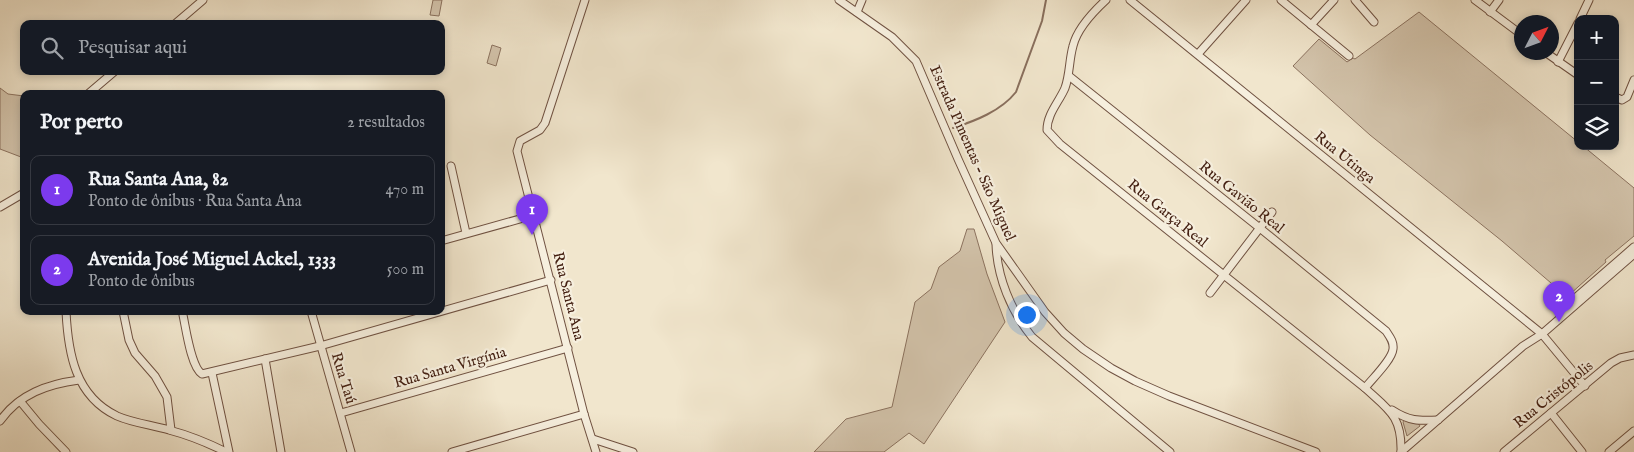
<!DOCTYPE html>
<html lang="pt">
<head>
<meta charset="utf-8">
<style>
  body { margin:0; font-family:"IM FELL English",serif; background:#242831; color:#f1f3f6 }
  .controls { position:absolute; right:15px; top:15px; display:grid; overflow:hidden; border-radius:10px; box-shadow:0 2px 8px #0003 }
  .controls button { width:45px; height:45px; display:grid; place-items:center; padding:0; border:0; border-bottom:1px solid #363941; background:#171b24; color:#f1f3f6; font:25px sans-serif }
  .compass { position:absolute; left:1514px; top:15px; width:45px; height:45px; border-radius:50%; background:#171b24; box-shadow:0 2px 8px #0003; rotate:48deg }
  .you { position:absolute; left:1026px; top:314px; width:18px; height:18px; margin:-12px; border:4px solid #fff; border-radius:50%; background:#1a73e8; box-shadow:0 0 0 8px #1a73e833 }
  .badge { display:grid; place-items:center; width:32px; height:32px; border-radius:50%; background:#7c3aed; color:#fff; font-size:16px; font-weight:700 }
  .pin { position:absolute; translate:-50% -41px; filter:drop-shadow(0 1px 2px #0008) }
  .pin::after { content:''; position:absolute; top:26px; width:18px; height:15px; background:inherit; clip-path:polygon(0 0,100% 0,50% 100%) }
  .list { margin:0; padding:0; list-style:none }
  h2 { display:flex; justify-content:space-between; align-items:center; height:65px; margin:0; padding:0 20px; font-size:21px }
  h2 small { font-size:16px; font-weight:400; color:#9ea1a6 }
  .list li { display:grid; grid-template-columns:32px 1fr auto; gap:15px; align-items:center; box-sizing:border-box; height:70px; margin:0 10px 10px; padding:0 10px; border:1px solid #363941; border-radius:10px }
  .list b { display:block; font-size:19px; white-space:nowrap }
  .list p { margin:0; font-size:16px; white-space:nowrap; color:#9ea1a6 }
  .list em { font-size:16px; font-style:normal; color:#9ea1a6 }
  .icon { flex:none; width:28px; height:28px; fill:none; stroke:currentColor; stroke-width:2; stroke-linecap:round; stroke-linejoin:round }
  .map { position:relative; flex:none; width:1634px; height:452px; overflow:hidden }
  .search { position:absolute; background:#171b24; box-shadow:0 2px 8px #0003; left:20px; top:20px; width:425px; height:55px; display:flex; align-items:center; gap:12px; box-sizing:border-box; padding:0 18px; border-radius:10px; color:#9ea1a6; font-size:19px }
  .panel { position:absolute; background:#171b24; box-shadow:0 2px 8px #0003; left:20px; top:90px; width:425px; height:225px; border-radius:10px }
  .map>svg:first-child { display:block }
</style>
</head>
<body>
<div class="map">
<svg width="1634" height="452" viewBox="0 0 1634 452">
  <rect width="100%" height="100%" fill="#f1e6cd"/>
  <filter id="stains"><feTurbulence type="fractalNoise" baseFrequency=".004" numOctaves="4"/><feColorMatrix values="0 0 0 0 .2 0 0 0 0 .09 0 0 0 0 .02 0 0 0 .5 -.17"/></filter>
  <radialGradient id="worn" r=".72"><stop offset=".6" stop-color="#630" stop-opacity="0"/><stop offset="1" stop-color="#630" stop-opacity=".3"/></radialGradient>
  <g fill="#d4c5ad" stroke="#8c7360">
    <path d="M 433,0 L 442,0 L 439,16 L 430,15 Z"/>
    <path d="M 1419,12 L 1578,142 L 1578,146 L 1583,146 L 1634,188 L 1634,236 L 1605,260 L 1606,262 L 1569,295 L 1567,293 L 1565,295 L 1502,241 L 1370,135 L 1293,66 L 1319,39 L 1347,62 L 1353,58 L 1355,59 Z"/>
    <path d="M 492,45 L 501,48 L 496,66 L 487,63 Z"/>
    <path d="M 0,88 L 8,94 L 24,96 L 24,154 L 21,157 L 0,149 Z"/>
    <path d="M 967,229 L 974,229 L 987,274 L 1005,322 L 924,444 L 909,433 L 884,452 L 814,452 L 846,419 L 892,407 L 915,302 L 931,289 L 939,267 L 960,251 Z"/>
    <path d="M 1404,420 L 1418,423 L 1420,426 L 1407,436 L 1403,422 Z"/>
  </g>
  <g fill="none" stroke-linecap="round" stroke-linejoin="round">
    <path stroke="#896f5d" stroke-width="2" d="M 953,128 C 975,121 1001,111 1016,92 L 1042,21 L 1046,0"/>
    <g stroke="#705242" stroke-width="9">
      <g id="minor">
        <path d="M 585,0 L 545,123 L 540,130 L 520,141 L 517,151 L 584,414 L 596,452"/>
        <path d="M 839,0 L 892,37 L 916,61 L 958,159 L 996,243 L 1045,312 L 1064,333 L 1083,349 L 1111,368 L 1135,381 L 1169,396 L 1316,452"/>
        <path d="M 1106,0 C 1093,12 1077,29 1073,46 C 1069,60 1070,74 1065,88 C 1059,102 1047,114 1047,130 L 1060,144 L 1365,388 C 1389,410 1402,416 1401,452"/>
        <path d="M 1130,0 L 1542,334 L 1585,386"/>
        <path d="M 1281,0 L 1349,56"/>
        <path d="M 1355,0 L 1374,22"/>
        <path d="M 1475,0 L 1522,35"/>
        <path d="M 857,12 L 862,0"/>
        <path d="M 1490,12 L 1499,0"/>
        <path d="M 1580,19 L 1589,0"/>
        <path d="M 175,24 L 203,0"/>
        <path d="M 1311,25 L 1334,0"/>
        <path d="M 1545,52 L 1578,75"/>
        <path d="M 1198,54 L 1246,0"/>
        <path d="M 1558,62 L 1578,23"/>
        <path d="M 1069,76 L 1261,229 L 1386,331 C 1390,337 1394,342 1393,349 C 1392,360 1372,379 1365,388"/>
        <path d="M 88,94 L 115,71"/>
        <path d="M 1615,97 L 1622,100 L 1627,97 L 1634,80"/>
        <path d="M 451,166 L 466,233"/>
        <path d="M 0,207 L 24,193"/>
        <path d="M 441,241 L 534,215"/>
        <path d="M 996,244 C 997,277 1011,311 1032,337 L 1170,452"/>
        <path d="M 1210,293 L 1272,212"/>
        <path d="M 1565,307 L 1634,247"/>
        <path d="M 66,311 C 68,353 75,396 117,416 C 133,423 152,425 169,430 C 188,435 208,443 226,452"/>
        <path d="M 123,311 L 129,340 L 135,353 L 155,376 L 167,397 L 171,430"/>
        <path d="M 184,311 L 183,315 C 186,329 191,367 202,374 L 320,346 L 551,280"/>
        <path d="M 311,311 L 351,452"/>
        <path d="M 265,359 L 281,452"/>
        <path d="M 212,373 L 229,452"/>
        <path d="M 20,401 L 39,424 L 66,452"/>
        <path d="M 1392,410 C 1409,421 1418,421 1438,420"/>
        <path d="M 341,413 L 568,348"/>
        <path d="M 1551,413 L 1582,452"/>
        <path d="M 0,421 C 19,394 48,384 79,380"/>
        <path d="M 593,439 L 633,452"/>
        <path d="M 452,452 L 584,414"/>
        <path d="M 1401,452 L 1523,346 L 1542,334 L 1634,254"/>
        <path d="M 1504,452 L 1611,363 L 1620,358 L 1634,355"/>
        <path d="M 1609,452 L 1634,431"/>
      </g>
    </g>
    <use href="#minor" stroke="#f6efde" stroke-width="7"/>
  </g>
  <g text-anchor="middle" stroke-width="4.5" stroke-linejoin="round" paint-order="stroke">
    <g font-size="15" fill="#452113" stroke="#f6efde">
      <text transform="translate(973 153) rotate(66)" y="5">Estrada Pimentas - São Miguel</text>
      <text transform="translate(1345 157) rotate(39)" y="5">Rua Utinga</text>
      <text transform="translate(1242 197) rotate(39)" y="5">Rua Gavião Real</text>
      <text transform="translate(1168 213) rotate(39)" y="5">Rua Garça Real</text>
      <text transform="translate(569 296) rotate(76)" y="5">Rua Santa Ana</text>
      <text transform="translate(450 367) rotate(-16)" y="5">Rua Santa Virgínia</text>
      <text transform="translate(344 378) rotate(73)" y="5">Rua Taú</text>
      <text transform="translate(1553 394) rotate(-39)" y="5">Rua Cristópolis</text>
    </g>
  </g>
  <rect width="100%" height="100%" filter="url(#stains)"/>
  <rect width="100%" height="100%" fill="url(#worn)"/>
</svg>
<div class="controls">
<button>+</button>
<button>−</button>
<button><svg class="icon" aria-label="layers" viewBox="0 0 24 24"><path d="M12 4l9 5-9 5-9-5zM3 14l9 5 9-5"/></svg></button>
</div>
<svg class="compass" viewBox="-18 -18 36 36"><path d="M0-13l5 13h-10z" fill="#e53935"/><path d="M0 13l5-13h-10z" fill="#9ea1a6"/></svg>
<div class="you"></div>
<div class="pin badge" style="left:532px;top:235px">1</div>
<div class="pin badge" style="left:1559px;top:322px">2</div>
<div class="search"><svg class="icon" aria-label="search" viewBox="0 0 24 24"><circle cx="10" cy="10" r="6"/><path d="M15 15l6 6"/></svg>Pesquisar aqui</div>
<section class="panel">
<h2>Por perto<small>2 resultados</small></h2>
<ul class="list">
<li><span class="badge">1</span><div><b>Rua Santa Ana, 82</b><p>Ponto de ônibus · Rua Santa Ana</p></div><em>470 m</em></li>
<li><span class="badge">2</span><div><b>Avenida José Miguel Ackel, 1333</b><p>Ponto de ônibus</p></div><em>500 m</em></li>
</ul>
</section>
</div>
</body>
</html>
